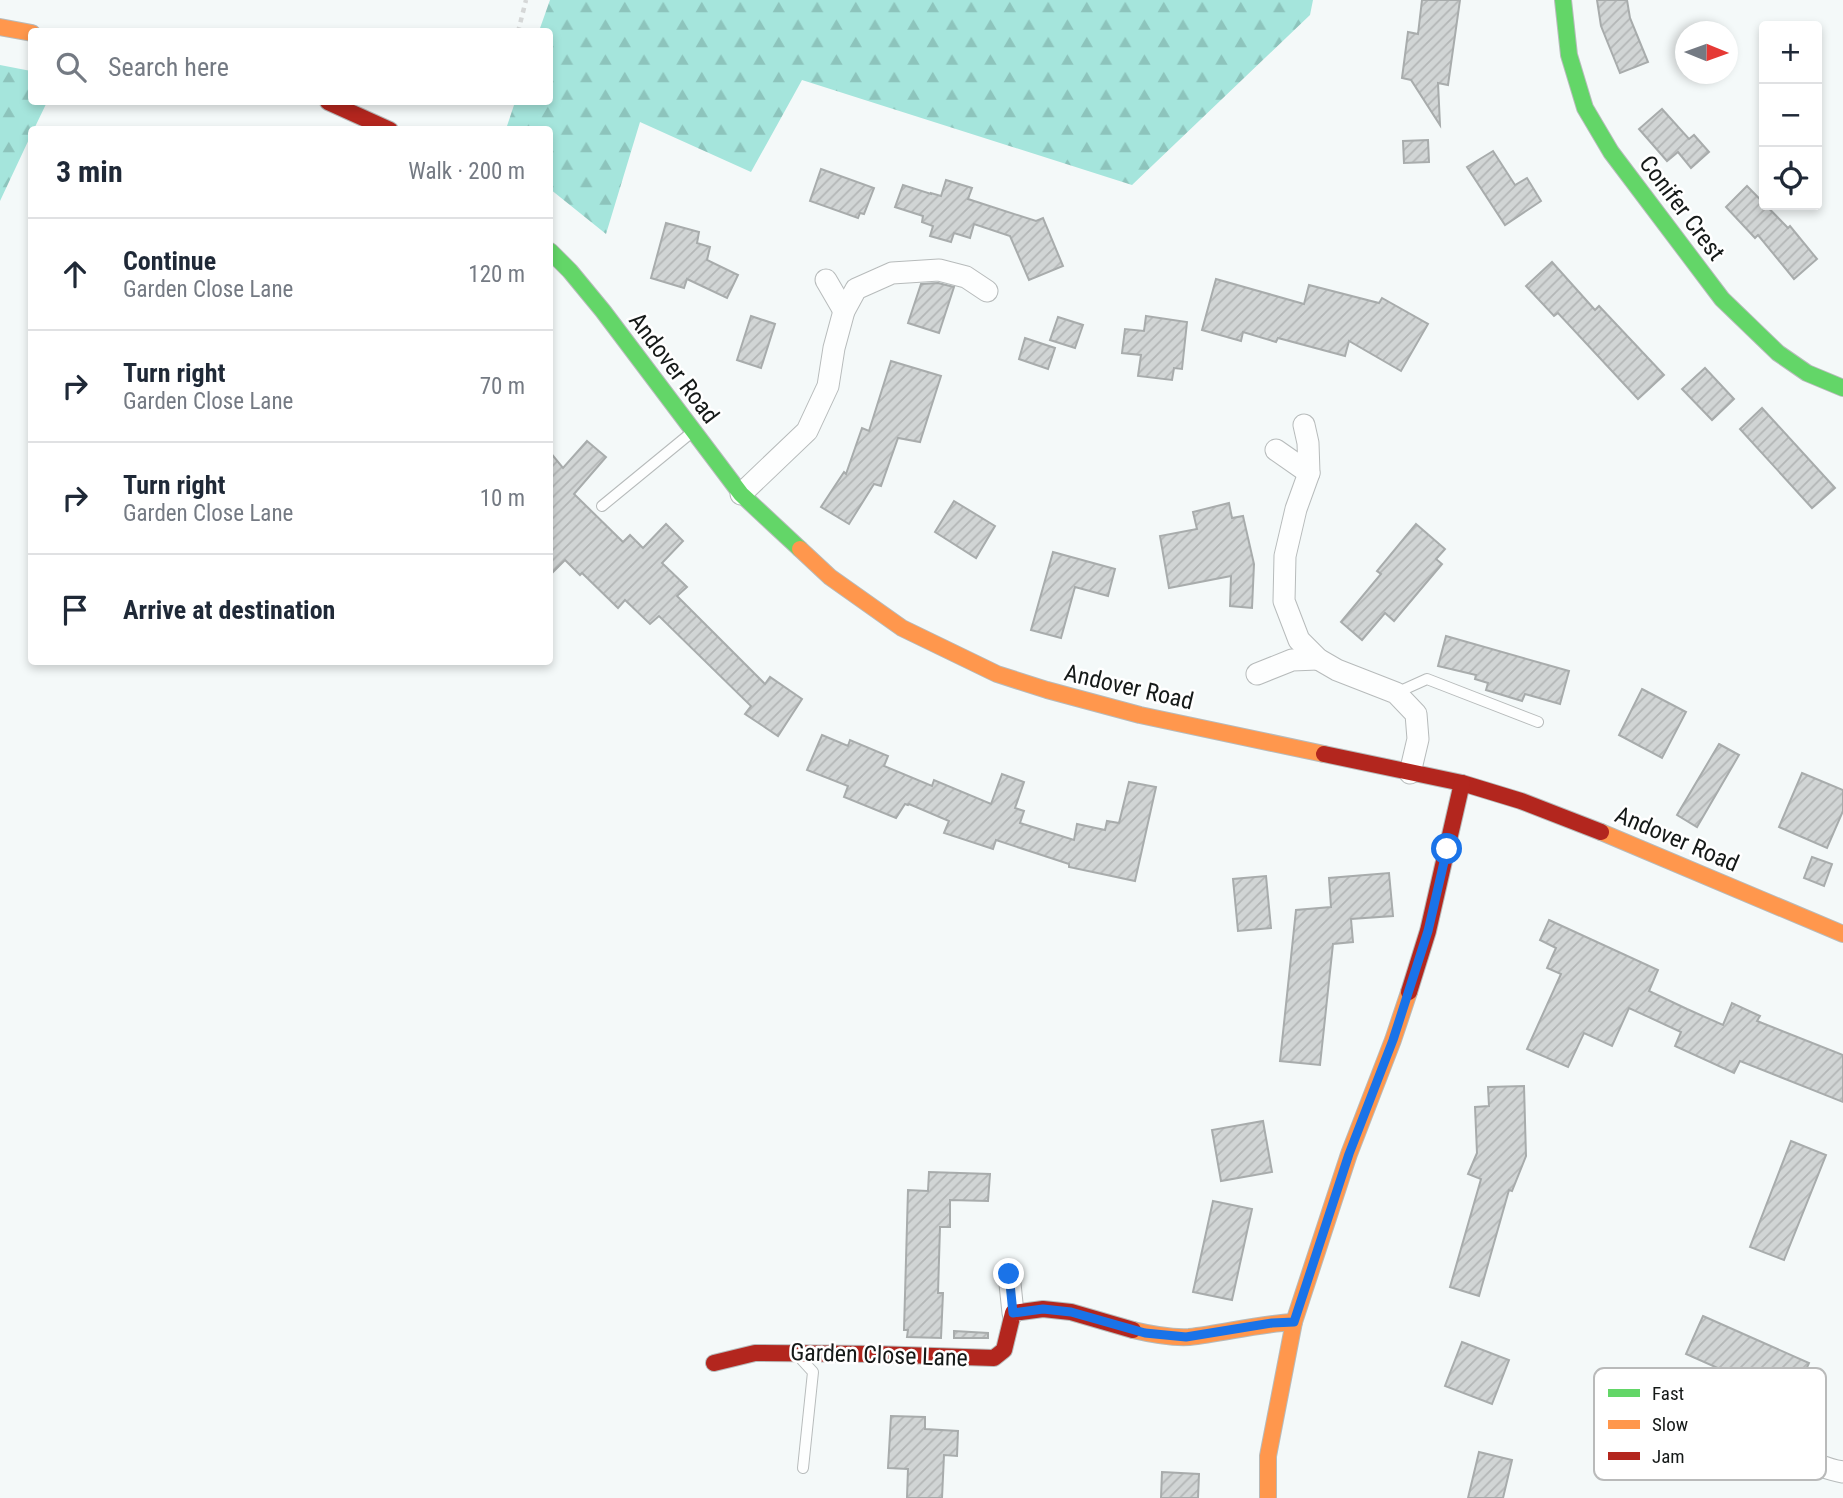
<!DOCTYPE html>
<html lang="en">
<head>
<meta charset="utf-8">
<style>
  body { margin:0; font-family:"Roboto Condensed",sans-serif; background:#f6f6f7; color:#1f2937 }
  .controls { position:absolute; right:21px; top:21px; display:grid; overflow:hidden; border-radius:7px; box-shadow:0 4px 10px #0003 }
  .controls button { width:63px; height:63px; display:grid; place-items:center; padding:0; border:0; border-bottom:2px solid #e0e1e3; background:#fff; color:#1f2937; font:35px sans-serif }
  .compass { position:absolute; left:1675px; top:21px; width:63px; height:63px; border-radius:50%; background:#fff; box-shadow:0 4px 10px #0003; rotate:91deg }
  .stop { position:absolute; width:21px; height:21px; margin:-16px; border:5px solid #1a73e8; border-radius:50%; background:#fff }
  .stop.end { background:#1a73e8; border-color:#fff; box-shadow:0 2px 7px #0008 }
  .list { margin:0; padding:0; list-style:none }
  h2 { display:flex; justify-content:space-between; align-items:center; height:91px; margin:0; padding:0 28px; font-size:30px }
  h2 small { font-size:23px; font-weight:400; color:#747a83 }
  .list li { display:grid; grid-template-columns:46px 1fr auto; gap:21px; align-items:center; box-sizing:border-box; height:112px; padding:0 28px; border-top:2px solid #e0e1e3 }
  .list b { display:block; font-size:26px; white-space:nowrap }
  .list p { margin:0; font-size:23px; white-space:nowrap; color:#747a83 }
  .list em { font-size:23px; font-style:normal; color:#747a83 }
  .icon { flex:none; width:38px; height:38px; fill:none; stroke:currentColor; stroke-width:2; stroke-linecap:round; stroke-linejoin:round }
  .map { position:relative; flex:none; width:1843px; height:1498px; overflow:hidden }
  .search { position:absolute; background:#fff; box-shadow:0 4px 10px #0003; left:28px; top:28px; width:525px; height:77px; display:flex; align-items:center; gap:18px; box-sizing:border-box; padding:0 24px; border-radius:7px; color:#747a83; font-size:26px }
  .panel { position:absolute; background:#fff; box-shadow:0 4px 10px #0003; left:28px; top:126px; width:525px; height:539px; border-radius:7px }
  .map>svg:first-child { display:block }
</style>
</head>
<body>
<div class="map">
<svg width="1843" height="1498" viewBox="0 0 1843 1498">
  <defs>
    <pattern id="forest-firs" width="22" height="20" patternUnits="userSpaceOnUse" patternTransform="scale(1.75)"><rect width="22" height="20" fill="#a5e5dc"/><path d="M5 1l3.5 6h-7zM16 11l3.5 6h-7z" fill="#8dc4bc"/></pattern>
    <pattern id="building-hatch" width="6" height="6" patternUnits="userSpaceOnUse" patternTransform="scale(1.75)"><rect width="6" height="6" fill="#d1d5d5"/><path d="M-1 1l2-2M0 6l6-6M5 7l2-2" fill="none" stroke="#b3b6b6"/></pattern>
  </defs>
  <rect width="100%" height="100%" fill="#f4f9f9"/>
  <g fill="url(#forest-firs)">
    <path d="M 550,0 L 1313,0 L 1310,15 L 1132,185 L 802,80 L 751,172 L 640,122 L 606,234 L 550,189 L 550,130 L 506,129 L 515,102 L 550,102 L 550,32 L 539,31 Z"/>
    <path d="M 0,65 L 31,71 L 32,102 L 47,102 L 34,129 L 32,130 L 31,135 L 0,201 Z"/>
  </g>
  <g fill="url(#building-hatch)" stroke="#a8acac" stroke-width="2">
    <path d="M 1422,0 L 1460,0 L 1448,85 L 1438,83 L 1440,125 L 1411,80 L 1402,78 L 1408,32 L 1418,34 Z"/>
    <path d="M 1597,0 L 1627,0 L 1630,18 L 1648,62 L 1620,73 L 1601,26 Z"/>
    <path d="M 1662,109 L 1689,139 L 1694,135 L 1709,152 L 1691,168 L 1678,152 L 1667,161 L 1639,129 Z"/>
    <path d="M 1428,140 L 1429,162 L 1404,163 L 1403,141 Z"/>
    <path d="M 1493,151 L 1515,185 L 1527,178 L 1541,201 L 1505,225 L 1467,167 Z"/>
    <path d="M 821,169 L 874,188 L 864,214 L 860,213 L 858,218 L 810,201 Z"/>
    <path d="M 946,180 L 972,188 L 968,199 L 1036,221 L 1043,218 L 1063,266 L 1029,280 L 1010,236 L 974,224 L 970,238 L 954,233 L 951,242 L 930,236 L 933,226 L 922,222 L 923,216 L 895,207 L 903,185 L 931,194 L 931,193 L 941,196 Z"/>
    <path d="M 1747,186 L 1788,228 L 1790,226 L 1817,259 L 1794,279 L 1758,235 L 1755,238 L 1726,207 Z"/>
    <path d="M 666,223 L 699,232 L 697,243 L 710,247 L 707,260 L 738,275 L 727,298 L 687,279 L 684,288 L 651,278 Z"/>
    <path d="M 1552,262 L 1595,310 L 1599,306 L 1664,375 L 1638,399 L 1558,313 L 1554,316 L 1526,286 Z"/>
    <path d="M 1216,279 L 1304,304 L 1309,285 L 1379,303 L 1382,298 L 1428,324 L 1401,371 L 1349,341 L 1345,356 L 1278,338 L 1276,342 L 1243,332 L 1241,341 L 1202,330 Z"/>
    <path d="M 938,283 L 954,287 L 939,333 L 908,323 L 921,284 Z"/>
    <path d="M 751,316 L 775,324 L 761,368 L 737,360 Z"/>
    <path d="M 1146,316 L 1187,322 L 1182,369 L 1174,368 L 1172,380 L 1138,376 L 1141,355 L 1122,353 L 1125,329 L 1144,331 Z"/>
    <path d="M 1058,317 L 1083,325 L 1075,348 L 1050,340 Z"/>
    <path d="M 1025,338 L 1055,348 L 1048,369 L 1019,359 Z"/>
    <path d="M 891,361 L 941,376 L 920,442 L 898,438 L 881,486 L 874,484 L 849,524 L 821,507 L 844,472 L 846,474 L 862,428 L 869,431 Z"/>
    <path d="M 1705,368 L 1734,399 L 1712,420 L 1682,389 Z"/>
    <path d="M 1762,408 L 1835,488 L 1812,508 L 1740,429 Z"/>
    <path d="M 587,441 L 606,457 L 574,494 L 623,542 L 630,535 L 643,548 L 666,524 L 683,541 L 662,563 L 687,587 L 677,596 L 765,684 L 770,677 L 802,699 L 778,736 L 745,714 L 751,706 L 659,616 L 650,624 L 625,600 L 618,608 L 582,573 L 580,575 L 565,560 L 550,575 L 550,452 L 563,468 Z"/>
    <path d="M 954,501 L 995,526 L 976,558 L 935,532 Z"/>
    <path d="M 1229,503 L 1232,518 L 1243,516 L 1254,564 L 1252,608 L 1230,606 L 1231,576 L 1169,588 L 1160,536 L 1197,529 L 1193,512 Z"/>
    <path d="M 1416,524 L 1445,549 L 1436,559 L 1442,564 L 1394,621 L 1385,613 L 1362,640 L 1341,622 L 1381,574 L 1377,571 Z"/>
    <path d="M 1053,552 L 1115,569 L 1108,596 L 1075,587 L 1061,638 L 1031,630 Z"/>
    <path d="M 1446,636 L 1569,671 L 1560,704 L 1525,694 L 1522,701 L 1486,690 L 1488,683 L 1475,679 L 1476,675 L 1438,666 Z"/>
    <path d="M 1642,689 L 1686,712 L 1662,758 L 1619,735 Z"/>
    <path d="M 822,735 L 848,746 L 850,740 L 888,756 L 884,766 L 932,786 L 934,780 L 991,804 L 1002,774 L 1024,782 L 1015,808 L 1024,811 L 1020,823 L 1074,840 L 1077,824 L 1105,830 L 1107,821 L 1119,823 L 1129,782 L 1156,787 L 1135,881 L 1069,867 L 1069,864 L 996,840 L 993,849 L 944,833 L 949,821 L 909,804 L 908,805 L 905,804 L 896,818 L 844,797 L 848,786 L 807,770 Z"/>
    <path d="M 1719,744 L 1739,755 L 1697,827 L 1677,815 Z"/>
    <path d="M 1802,773 L 1843,790 L 1843,811 L 1827,848 L 1779,827 Z"/>
    <path d="M 1812,857 L 1832,864 L 1824,886 L 1804,878 Z"/>
    <path d="M 1389,873 L 1393,916 L 1351,919 L 1353,942 L 1333,944 L 1320,1065 L 1280,1061 L 1296,910 L 1331,907 L 1329,878 Z"/>
    <path d="M 1266,876 L 1271,928 L 1238,931 L 1233,879 Z"/>
    <path d="M 1549,920 L 1658,970 L 1649,991 L 1687,1009 L 1723,1025 L 1732,1003 L 1760,1016 L 1757,1021 L 1843,1055 L 1843,1102 L 1740,1061 L 1734,1073 L 1675,1046 L 1681,1032 L 1629,1008 L 1612,1046 L 1584,1033 L 1568,1067 L 1527,1049 L 1561,974 L 1547,968 L 1556,948 L 1540,940 Z"/>
    <path d="M 1524,1086 L 1526,1156 L 1512,1191 L 1509,1190 L 1479,1296 L 1450,1287 L 1481,1179 L 1468,1174 L 1477,1153 L 1475,1107 L 1489,1106 L 1488,1087 Z"/>
    <path d="M 1263,1121 L 1272,1172 L 1221,1181 L 1212,1130 Z"/>
    <path d="M 1791,1141 L 1826,1155 L 1784,1260 L 1750,1247 Z"/>
    <path d="M 929,1172 L 990,1174 L 988,1201 L 950,1200 L 950,1227 L 940,1227 L 938,1293 L 943,1293 L 941,1338 L 907,1337 L 908,1330 L 904,1330 L 908,1190 L 928,1191 Z"/>
    <path d="M 1213,1201 L 1252,1209 L 1232,1300 L 1193,1292 Z"/>
    <path d="M 1703,1316 L 1809,1363 L 1792,1401 L 1686,1354 Z"/>
    <path d="M 954,1331 L 988,1333 L 988,1338 L 954,1338 Z"/>
    <path d="M 1462,1342 L 1509,1360 L 1492,1404 L 1445,1386 Z"/>
    <path d="M 891,1416 L 925,1417 L 925,1429 L 958,1431 L 957,1456 L 944,1455 L 942,1498 L 907,1498 L 908,1469 L 888,1468 Z"/>
    <path d="M 1479,1452 L 1512,1460 L 1503,1498 L 1468,1498 Z"/>
    <path d="M 1162,1472 L 1199,1474 L 1198,1498 L 1161,1498 Z"/>
  </g>
  <g fill="none" stroke-linecap="round" stroke-linejoin="round">
    <g stroke="#b7bbbb" stroke-width="12">
      <g id="lane">
        <path d="M 602,506 L 691,433"/>
        <path d="M 1396,693 L 1427,679 L 1538,722"/>
        <path d="M 802,1360 L 813,1372 L 803,1468"/>
      </g>
    </g>
    <g stroke="#b7bbbb" stroke-width="23">
      <g id="street">
        <path d="M 826,280 L 844,311"/>
        <path d="M 1304,425 L 1308,443 L 1309,473 L 1296,509 L 1285,556 L 1284,601 L 1299,640 L 1318,659 L 1337,670 L 1396,693 L 1416,714 L 1418,739 L 1410,773"/>
        <path d="M 1276,450 L 1309,473"/>
        <path d="M 741,494 L 807,431 L 828,386 L 834,348 L 844,311 L 856,289 L 892,273 L 939,270 L 966,277 L 987,291"/>
        <path d="M 1257,674 L 1292,660 L 1318,659"/>
        <path d="M 1009,1274 L 1013,1313"/>
        <path d="M 1705,1379 C 1716,1393 1727,1409 1740,1421 C 1761,1439 1816,1468 1843,1472"/>
      </g>
    </g>
    <g stroke="#b7bbbb" stroke-width="18">
      <g id="fast">
        <path d="M 1563,0 L 1569,55 L 1585,108 L 1611,152 L 1722,299 L 1778,353 L 1807,373 L 1843,388"/>
        <path d="M 550,251 L 570,271 L 603,311 L 741,494 L 800,549"/>
      </g>
    </g>
    <g stroke="#b7bbbb" stroke-width="18">
      <g id="slow">
        <path d="M 0,27 L 32,33"/>
        <path d="M 800,549 L 830,577 L 902,628 L 997,674 L 1047,690 L 1140,715 L 1324,754"/>
        <path d="M 1601,832 L 1843,934"/>
        <path d="M 1133,1330 C 1150,1334 1171,1338 1189,1337 C 1224,1333 1258,1324 1294,1322"/>
        <path d="M 1268,1498 L 1268,1456 L 1294,1322 L 1349,1154 L 1393,1040 L 1409,992"/>
      </g>
    </g>
    <g stroke="#b7bbbb" stroke-width="18">
      <g id="jam">
        <path d="M 328,102 L 390,130"/>
        <path d="M 1324,754 L 1462,783 L 1521,801 L 1601,832"/>
        <path d="M 1409,992 L 1428,931 L 1462,783"/>
        <path d="M 714,1363 L 755,1353 L 874,1354 L 994,1358 L 1004,1350 L 1013,1313 L 1043,1309 L 1071,1312 L 1133,1330"/>
      </g>
    </g>
    <path stroke="#d5d7d7" stroke-width="4.5" stroke-dasharray="5 5" stroke-linecap="butt" d="M 518,32 L 526,0"/>
    <use href="#lane" stroke="#fdfefe" stroke-width="10"/>
    <use href="#street" stroke="#fdfefe" stroke-width="21"/>
    <use href="#fast" stroke="#63d668" stroke-width="16"/>
    <use href="#slow" stroke="#ff974d" stroke-width="16"/>
    <use href="#jam" stroke="#b3261e" stroke-width="16"/>
  </g>
  <g fill="none" stroke-linecap="round" stroke-linejoin="round">
    <path stroke="#1a73e8" stroke-width="9" d="M 1009,1274 L 1013,1313 L 1043,1309 L 1071,1312 L 1145,1333 L 1186,1337 L 1272,1323 L 1294,1322 L 1349,1154 L 1393,1040 L 1428,931 L 1447,849"/>
  </g>
  <g text-anchor="middle" stroke-width="5" stroke-linejoin="round" paint-order="stroke">
    <g font-size="24" fill="#151918" stroke="#fff">
      <text transform="translate(1682 208) rotate(53)" y="8">Conifer Crest</text>
      <text transform="translate(674 368) rotate(53)" y="8">Andover Road</text>
      <text transform="translate(1129 687) rotate(13)" y="8">Andover Road</text>
      <text transform="translate(1677 839) rotate(23)" y="8">Andover Road</text>
      <text transform="translate(879 1355) rotate(2)" y="8">Garden Close Lane</text>
    </g>
  </g>
  <rect x="1594" y="1368" width="232" height="112" rx="10" fill="#fff" stroke="#b9baba" stroke-width="2"/>
  <rect x="1608" y="1389" width="32" height="8" fill="#63d668"/>
  <rect x="1608" y="1420" width="32" height="9" fill="#ff974d"/>
  <rect x="1608" y="1452" width="32" height="8" fill="#b3261e"/>
  <g font-size="19" fill="#151918">
    <text x="1652" y="1400">Fast</text>
    <text x="1652" y="1431">Slow</text>
    <text x="1652" y="1463">Jam</text>
  </g>
</svg>
<div class="controls">
<button>+</button>
<button>−</button>
<button><svg class="icon" aria-label="locate" viewBox="0 0 24 24"><circle cx="12" cy="12" r="6"/><path d="M12 2v4M12 18v4M2 12h4M18 12h4"/></svg></button>
</div>
<svg class="compass" viewBox="-18 -18 36 36"><path d="M0-13l5 13h-10z" fill="#e53935"/><path d="M0 13l5-13h-10z" fill="#747a83"/></svg>
<div class="stop" style="left:1447px;top:849px"></div>
<div class="stop end" style="left:1009px;top:1274px"></div>
<div class="search"><svg class="icon" aria-label="search" viewBox="0 0 24 24"><circle cx="10" cy="10" r="6"/><path d="M15 15l6 6"/></svg>Search here</div>
<section class="panel">
<h2>3 min<small>Walk · 200 m</small></h2>
<ul class="list">
<li><svg class="icon" aria-label="ahead" viewBox="0 0 24 24"><path d="M12 20V5M6 11l6-6 6 6"/></svg><div><b>Continue</b><p>Garden Close Lane</p></div><em>120 m</em></li>
<li><svg class="icon" aria-label="right" viewBox="0 0 24 24"><path d="M7 20v-9h11M14 6l5 5-5 5"/></svg><div><b>Turn right</b><p>Garden Close Lane</p></div><em>70 m</em></li>
<li><svg class="icon" aria-label="right" viewBox="0 0 24 24"><path d="M7 20v-9h11M14 6l5 5-5 5"/></svg><div><b>Turn right</b><p>Garden Close Lane</p></div><em>10 m</em></li>
<li><svg class="icon" aria-label="arrive" viewBox="0 0 24 24"><path d="M6 21V4h12l-3 4 3 4H6"/></svg><div><b>Arrive at destination</b></div></li>
</ul>
</section>
</div>
</body>
</html>
